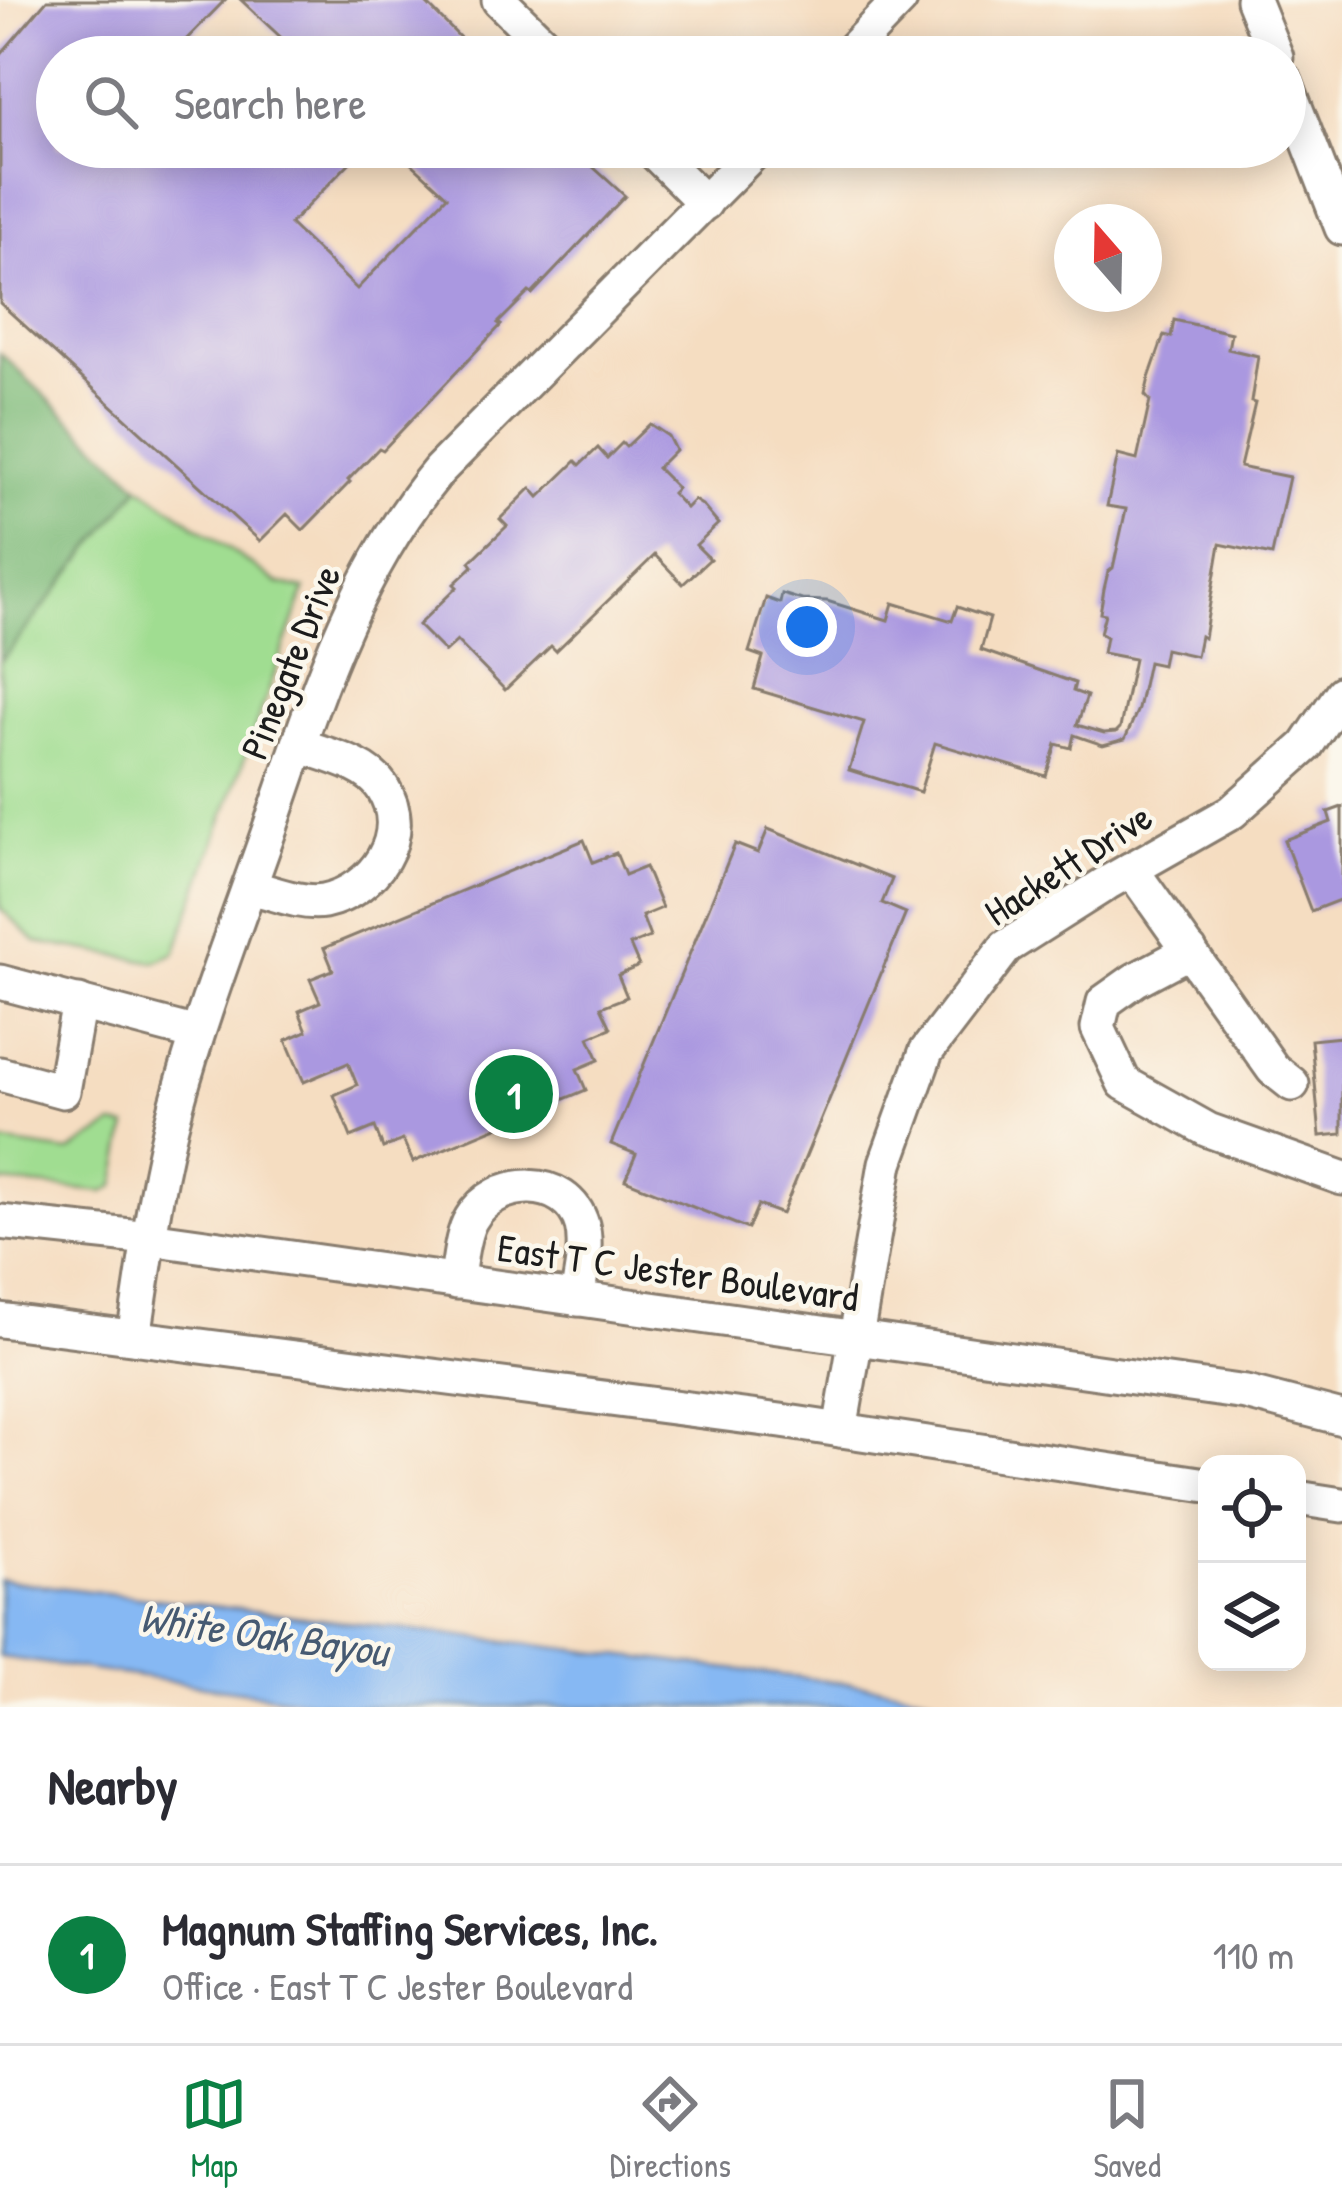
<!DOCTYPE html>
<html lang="en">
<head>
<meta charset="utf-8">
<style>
  body { margin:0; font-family:"Patrick Hand",sans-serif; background:#f2f2f3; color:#2b2b33 }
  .controls { position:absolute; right:36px; bottom:36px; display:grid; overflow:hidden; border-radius:24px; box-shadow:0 6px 30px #0003 }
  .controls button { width:108px; height:108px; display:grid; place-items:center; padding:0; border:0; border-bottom:3px solid #e1e1e2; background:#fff; color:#2b2b33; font:60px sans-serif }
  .compass { position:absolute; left:1054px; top:204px; width:108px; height:108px; border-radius:50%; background:#fff; box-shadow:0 6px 30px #0003; rotate:340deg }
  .you { position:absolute; left:807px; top:627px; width:42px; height:42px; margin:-30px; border:9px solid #fff; border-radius:50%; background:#1a73e8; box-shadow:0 0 0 18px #1a73e833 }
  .badge { display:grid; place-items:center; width:78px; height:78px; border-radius:50%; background:#0b8043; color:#fff; font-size:39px; font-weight:700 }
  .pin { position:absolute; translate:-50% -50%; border:6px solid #fff; box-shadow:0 3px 12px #0006 }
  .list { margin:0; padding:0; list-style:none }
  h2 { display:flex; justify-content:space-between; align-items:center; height:156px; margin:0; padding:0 48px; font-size:51px }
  h2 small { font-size:39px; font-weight:400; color:#7c7c81 }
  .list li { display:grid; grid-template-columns:78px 1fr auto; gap:36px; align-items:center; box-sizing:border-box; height:180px; padding:0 48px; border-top:3px solid #e1e1e2 }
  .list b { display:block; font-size:45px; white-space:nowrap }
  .list p { margin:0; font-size:39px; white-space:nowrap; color:#7c7c81 }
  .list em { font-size:39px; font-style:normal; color:#7c7c81 }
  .icon { flex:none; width:66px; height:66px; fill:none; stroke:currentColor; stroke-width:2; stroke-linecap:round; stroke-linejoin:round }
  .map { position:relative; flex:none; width:1342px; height:1707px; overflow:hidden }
  .search { position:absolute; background:#fff; box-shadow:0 6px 30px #0003; left:36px; right:36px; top:36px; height:132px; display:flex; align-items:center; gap:30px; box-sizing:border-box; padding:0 42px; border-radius:66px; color:#7c7c81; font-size:45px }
  .sheet { height:336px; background:#fff }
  nav { display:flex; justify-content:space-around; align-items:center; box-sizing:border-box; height:168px; border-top:3px solid #e1e1e2; background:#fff; font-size:33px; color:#7c7c81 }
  nav a { display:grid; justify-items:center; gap:6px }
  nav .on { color:#0b8043 }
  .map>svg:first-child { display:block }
</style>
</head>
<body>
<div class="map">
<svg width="1342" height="1707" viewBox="0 0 1342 1707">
  <rect width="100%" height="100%" fill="#fbf7ec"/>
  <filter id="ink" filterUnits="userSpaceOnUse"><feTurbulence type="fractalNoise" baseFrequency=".00833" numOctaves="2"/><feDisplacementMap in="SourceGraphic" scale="24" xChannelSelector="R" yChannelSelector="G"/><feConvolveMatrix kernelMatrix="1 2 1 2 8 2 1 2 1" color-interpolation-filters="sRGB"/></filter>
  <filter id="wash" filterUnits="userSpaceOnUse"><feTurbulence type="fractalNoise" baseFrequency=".004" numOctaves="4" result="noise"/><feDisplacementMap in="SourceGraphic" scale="48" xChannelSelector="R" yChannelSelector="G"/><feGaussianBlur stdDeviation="2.7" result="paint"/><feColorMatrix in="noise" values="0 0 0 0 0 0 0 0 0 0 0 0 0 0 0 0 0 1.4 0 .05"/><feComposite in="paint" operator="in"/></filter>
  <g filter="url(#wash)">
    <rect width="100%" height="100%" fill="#f5ddc1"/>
    <g fill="#a0dd91" stroke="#5e7c56" stroke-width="3">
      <path d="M 140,486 L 277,583 L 305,589 L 175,953 L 155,962 L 36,942 L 0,908 L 0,662 Z"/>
      <path d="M 113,1125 L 127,1127 L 115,1186 L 104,1192 L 0,1182 L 0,1142 L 69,1152 Z"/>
    </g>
    <path fill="#80bc7b" stroke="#4e6c4c" stroke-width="3" d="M 0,353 L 140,486 L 0,662 Z"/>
    <path fill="#86b8f3" stroke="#516a88" stroke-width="3" d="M 0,1580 L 895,1689 L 975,1707 L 352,1707 L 0,1657 Z"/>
    <g id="blocks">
      <g fill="#aa98e0">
        <path d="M 47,0 L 225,0 L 169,57 L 57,57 L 57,147 L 365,147 L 290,224 L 357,289 L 447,196 L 394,147 L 571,147 L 625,196 L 532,294 L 529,292 L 498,323 L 501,325 L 383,450 L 379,448 L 348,480 L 350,482 L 303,530 L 287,514 L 260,541 L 0,303 L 0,55 Z"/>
        <path d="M 241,0 L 423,0 L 479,57 L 276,57 L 288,44 Z"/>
        <path d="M 1174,320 L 1231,333 L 1228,349 L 1258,356 L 1251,402 L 1255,403 L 1240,467 L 1289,477 L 1272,555 L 1220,544 L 1204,638 L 1200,636 L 1196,656 L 1165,649 L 1162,665 L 1148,662 L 1138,709 L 1125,739 L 1103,745 L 1074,735 L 1071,748 L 1056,744 L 1046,776 L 935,743 L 920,792 L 849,770 L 864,722 L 754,689 L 763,657 L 749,652 L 766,598 L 780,603 L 782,594 L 802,600 L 827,601 L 888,620 L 893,603 L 952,621 L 957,607 L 990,618 L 981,650 L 1075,683 L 1073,691 L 1087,696 L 1077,725 L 1104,733 L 1116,732 L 1120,728 L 1134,659 L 1103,653 L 1106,637 L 1100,633 L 1105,614 L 1100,613 L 1104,589 L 1108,572 L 1113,568 L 1126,509 L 1107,506 L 1118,455 L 1137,460 L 1150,401 L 1145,395 L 1149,378 L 1164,335 L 1171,337 Z"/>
        <path d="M 650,424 L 668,436 L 675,450 L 657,468 L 677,488 L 672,493 L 686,508 L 694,500 L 702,505 L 718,524 L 696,545 L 710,559 L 683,584 L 655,555 L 556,651 L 551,646 L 505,690 L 457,641 L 445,652 L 418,625 L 457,587 L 454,584 L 473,566 L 470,562 L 507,526 L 500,519 L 531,488 L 539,497 L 576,461 L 580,465 L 598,448 L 607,458 L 622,443 L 626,447 Z"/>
        <path d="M 1342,807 L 1342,899 L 1311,911 L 1284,840 L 1331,822 L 1328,812 Z"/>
        <path d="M 768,829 L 892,879 L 882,903 L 906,913 L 782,1214 L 758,1205 L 748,1229 L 625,1180 L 636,1154 L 611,1144 L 735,844 L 758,853 Z"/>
        <path d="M 584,840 L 593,862 L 616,853 L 625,875 L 645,867 L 662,908 L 642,916 L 650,937 L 630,945 L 639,966 L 618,975 L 627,997 L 601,1007 L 611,1028 L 589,1037 L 599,1060 L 577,1069 L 586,1090 L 413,1162 L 403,1140 L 383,1148 L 375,1127 L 351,1137 L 334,1095 L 357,1085 L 348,1063 L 304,1082 L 286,1040 L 307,1031 L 299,1011 L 320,1002 L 310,979 L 333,970 L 324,948 Z"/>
        <path d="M 1342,1037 L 1342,1134 L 1320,1136 L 1311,1040 Z"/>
      </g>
    </g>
  </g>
  <g filter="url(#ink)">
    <use href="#blocks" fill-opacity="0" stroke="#887c6e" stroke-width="3"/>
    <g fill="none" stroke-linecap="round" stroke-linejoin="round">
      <g stroke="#887c6e" stroke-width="39">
        <g id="minor">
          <path d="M 499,0 L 557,57"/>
          <path d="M 1253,0 L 1276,57"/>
          <path d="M 845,57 L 900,0"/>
          <path d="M 1285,81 L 1342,228"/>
          <path d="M 649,147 L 705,203"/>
          <path d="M 1131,869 L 1273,1069 L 1292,1084"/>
          <path d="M 250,887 C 271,892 302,905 324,901 C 373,891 414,835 382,787 C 366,763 325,755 299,745"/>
          <path d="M 1190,951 L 1135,980 L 1104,1002 L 1098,1028 L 1124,1083 L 1208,1130 L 1342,1178"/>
          <path d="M 0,982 L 197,1034"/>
          <path d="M 0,1074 L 63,1091 L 79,1002"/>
          <path d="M 0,1222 L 149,1238 L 1246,1393 L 1342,1418"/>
          <path d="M 456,1282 C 460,1264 461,1235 471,1219 C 495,1177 567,1174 582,1225 C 588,1248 580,1276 577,1299"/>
          <path d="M 0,1320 L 781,1421 L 1207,1485"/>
          <path d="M 134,1337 C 146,1259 156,1179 177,1103 C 203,1008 239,917 271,825 C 314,700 353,573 439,470 L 759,147"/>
          <path d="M 840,1430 L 886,1163 L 926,1052 L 1006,947 L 1107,883 L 1232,812 L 1306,746 L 1342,693"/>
          <path d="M 1297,1498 L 1342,1505"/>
        </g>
      </g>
      <use href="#minor" stroke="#fff" stroke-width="33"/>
    </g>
  </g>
  <g text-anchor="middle" stroke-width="9" stroke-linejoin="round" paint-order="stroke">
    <g font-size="39" fill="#1c1c1c" stroke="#fbf7ec">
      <text transform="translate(290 662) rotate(-68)" y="14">Pinegate Drive</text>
      <text transform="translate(1068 864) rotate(-33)" y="14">Hackett Drive</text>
      <text transform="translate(678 1272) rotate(8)" y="14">East T C Jester Boulevard</text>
    </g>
    <g font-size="42" font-style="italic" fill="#465a72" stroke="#fbf7ec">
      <text transform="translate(264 1634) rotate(8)" y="15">White Oak Bayou</text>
    </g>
  </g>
</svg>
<div class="controls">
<button><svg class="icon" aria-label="locate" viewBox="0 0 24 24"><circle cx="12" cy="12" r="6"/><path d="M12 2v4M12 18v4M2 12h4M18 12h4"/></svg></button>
<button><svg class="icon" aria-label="layers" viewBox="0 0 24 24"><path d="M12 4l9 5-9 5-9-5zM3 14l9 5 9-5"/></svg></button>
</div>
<svg class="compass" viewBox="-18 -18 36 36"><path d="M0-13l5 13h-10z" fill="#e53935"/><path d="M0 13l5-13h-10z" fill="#7c7c81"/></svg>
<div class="you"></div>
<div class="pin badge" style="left:514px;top:1094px">1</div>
<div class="search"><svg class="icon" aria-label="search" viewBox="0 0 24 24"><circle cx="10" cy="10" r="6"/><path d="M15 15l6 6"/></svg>Search here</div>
</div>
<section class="sheet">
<h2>Nearby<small></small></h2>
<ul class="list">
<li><span class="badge">1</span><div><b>Magnum Staffing Services, Inc.</b><p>Office · East T C Jester Boulevard</p></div><em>110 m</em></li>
</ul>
</section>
<nav>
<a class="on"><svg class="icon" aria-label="map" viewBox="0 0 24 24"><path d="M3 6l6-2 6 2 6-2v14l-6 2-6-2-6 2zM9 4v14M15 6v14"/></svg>Map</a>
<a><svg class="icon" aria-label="directions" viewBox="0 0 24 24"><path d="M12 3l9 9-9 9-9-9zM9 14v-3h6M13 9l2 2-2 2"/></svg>Directions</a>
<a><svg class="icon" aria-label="saved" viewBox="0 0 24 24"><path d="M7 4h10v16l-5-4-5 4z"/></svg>Saved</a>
</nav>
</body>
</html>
